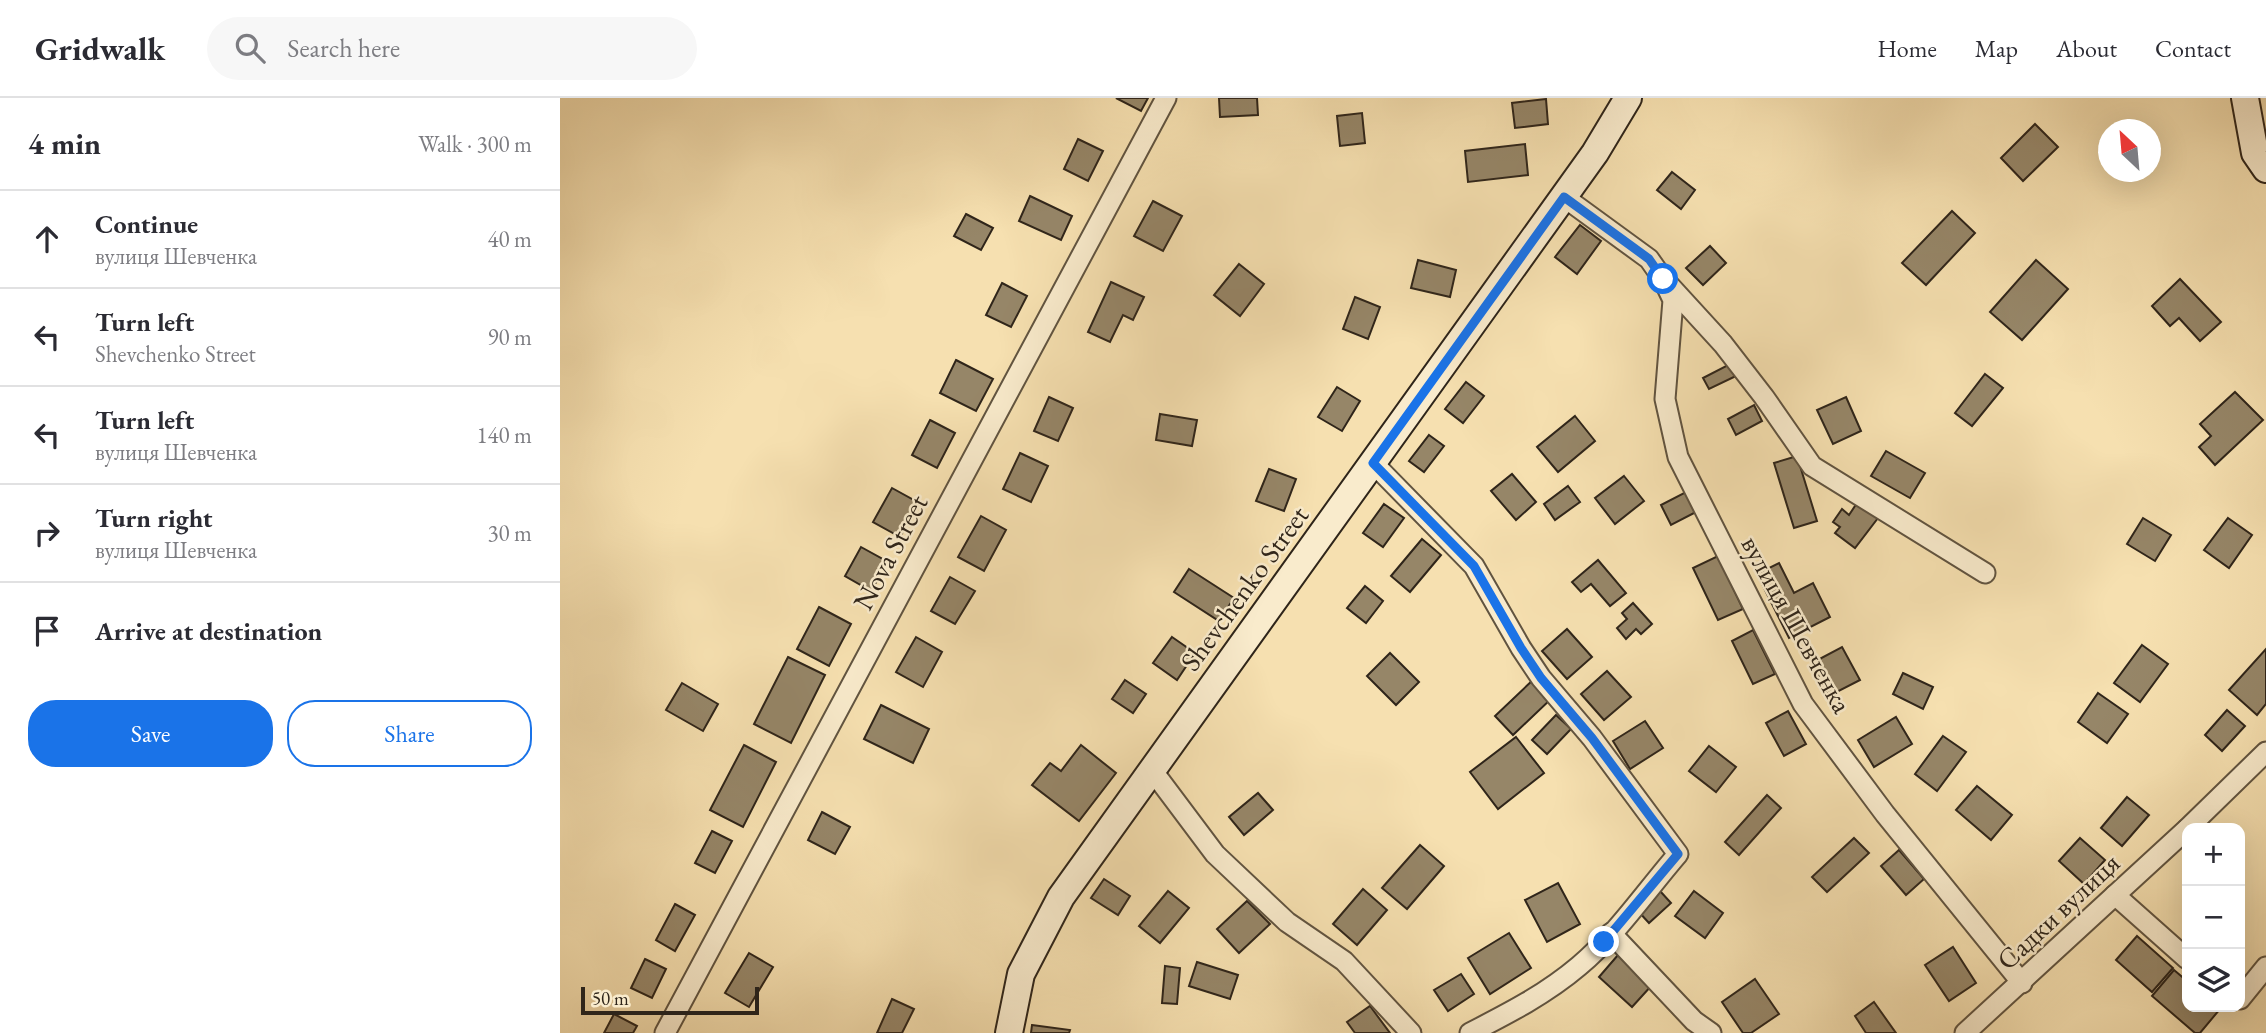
<!DOCTYPE html>
<html lang="en">
<head>
<meta charset="utf-8">
<style>
  body { margin:0; font-family:"EB Garamond",serif; background:#f7f7f7; color:#2b2b33 }
  .controls { position:absolute; right:21px; bottom:21px; display:grid; overflow:hidden; border-radius:14px; box-shadow:0 7px 28px #0002 }
  .controls button { width:63px; height:63px; display:grid; place-items:center; padding:0; border:0; border-bottom:2px solid #e1e1e2; background:#fff; color:#2b2b33; font:35px sans-serif }
  .compass { position:absolute; left:1538px; top:21px; width:63px; height:63px; border-radius:50%; background:#fff; box-shadow:0 7px 28px #0002; rotate:334deg }
  .scale { position:absolute; left:21px; bottom:18px; width:178px; box-sizing:border-box; padding-left:7px; border:4px solid #2f251a; border-top:0; font-size:19px; line-height:24px; white-space:nowrap; color:#2f251a; -webkit-text-stroke:5px #f9ebcc; paint-order:stroke }
  .stop { position:absolute; width:21px; height:21px; margin:-16px; border:5px solid #1a73e8; border-radius:50%; background:#fff }
  .stop.end { background:#1a73e8; border-color:#fff; box-shadow:0 2px 7px #0008 }
  .list { margin:0; padding:0; list-style:none }
  h2 { display:flex; justify-content:space-between; align-items:center; height:91px; margin:0; padding:0 28px; font-size:30px }
  h2 small { font-size:23px; font-weight:400; color:#7c7c81 }
  .list li { display:grid; grid-template-columns:46px 1fr auto; gap:21px; align-items:center; box-sizing:border-box; height:98px; padding:0 28px; border-top:2px solid #e1e1e2 }
  .list b { display:block; font-size:26px; white-space:nowrap }
  .list p { margin:0; font-size:23px; white-space:nowrap; color:#7c7c81 }
  .list em { font-size:23px; font-style:normal; color:#7c7c81 }
  .actions { display:flex; gap:14px; padding:21px 28px }
  .actions a { flex:1; padding:16px 0; border:2px solid #1a73e8; border-radius:28px; text-align:center; font-size:24px; color:#1a73e8 }
  .actions .main { background:#1a73e8; color:#fff }
  .icon { flex:none; width:38px; height:38px; fill:none; stroke:currentColor; stroke-width:2; stroke-linecap:round; stroke-linejoin:round }
  .map { position:relative; flex:none; width:1706px; height:935px; overflow:hidden }
  header { display:flex; align-items:center; gap:42px; box-sizing:border-box; height:98px; padding:0 35px; background:#fff; border-bottom:2px solid #e1e1e2 }
  header strong { font-size:33px }
  nav { display:flex; gap:38px; margin-inline-start:auto; font-size:24px }
  .search { width:490px; height:63px; background:#f7f7f7; display:flex; align-items:center; gap:18px; box-sizing:border-box; padding:0 24px; border-radius:38px; color:#7c7c81; font-size:26px }
  main { display:flex }
  aside { flex:1; background:#fff }
  .map>svg:first-child { display:block }
</style>
</head>
<body>
<header>
<strong>Gridwalk</strong>
<div class="search"><svg class="icon" aria-label="search" viewBox="0 0 24 24"><circle cx="10" cy="10" r="6"/><path d="M15 15l6 6"/></svg>Search here</div>
<nav><a>Home</a><a>Map</a><a>About</a><a>Contact</a></nav>
</header>
<main>
<aside>
<h2>4 min<small>Walk · 300 m</small></h2>
<ul class="list">
<li><svg class="icon" aria-label="ahead" viewBox="0 0 24 24"><path d="M12 20V5M6 11l6-6 6 6"/></svg><div><b>Continue</b><p>вулиця Шевченка</p></div><em>40 m</em></li>
<li><svg class="icon" aria-label="left" viewBox="0 0 24 24"><path d="M17 20v-9H6M10 6l-5 5 5 5"/></svg><div><b>Turn left</b><p>Shevchenko Street</p></div><em>90 m</em></li>
<li><svg class="icon" aria-label="left" viewBox="0 0 24 24"><path d="M17 20v-9H6M10 6l-5 5 5 5"/></svg><div><b>Turn left</b><p>вулиця Шевченка</p></div><em>140 m</em></li>
<li><svg class="icon" aria-label="right" viewBox="0 0 24 24"><path d="M7 20v-9h11M14 6l5 5-5 5"/></svg><div><b>Turn right</b><p>вулиця Шевченка</p></div><em>30 m</em></li>
<li><svg class="icon" aria-label="arrive" viewBox="0 0 24 24"><path d="M6 21V4h12l-3 4 3 4H6"/></svg><div><b>Arrive at destination</b></div></li>
</ul>
<div class="actions"><a class="main">Save</a><a>Share</a></div>
</aside>
<div class="map">
<svg width="1706" height="935" viewBox="0 0 1706 935">
  <rect width="100%" height="100%" fill="#f6e0b0"/>
  <filter id="stains"><feTurbulence type="fractalNoise" baseFrequency=".00286" numOctaves="4"/><feColorMatrix values="0 0 0 0 .2 0 0 0 0 .09 0 0 0 0 .02 0 0 0 .5 -.17"/></filter>
  <radialGradient id="worn" r=".72"><stop offset=".6" stop-color="#630" stop-opacity="0"/><stop offset="1" stop-color="#630" stop-opacity=".3"/></radialGradient>
  <g fill="#968668" stroke="#2f251a" stroke-width="2">
    <path d="M 556,0 L 588,0 L 581,13 Z"/>
    <path d="M 659,0 L 697,0 L 698,17 L 660,19 Z"/>
    <path d="M 986,1 L 988,26 L 955,30 L 952,5 Z"/>
    <path d="M 802,15 L 805,45 L 780,48 L 777,18 Z"/>
    <path d="M 1475,26 L 1498,49 L 1463,83 L 1441,60 Z"/>
    <path d="M 518,41 L 543,53 L 528,83 L 504,71 Z"/>
    <path d="M 965,46 L 968,77 L 908,84 L 905,53 Z"/>
    <path d="M 1112,74 L 1135,92 L 1121,111 L 1097,92 Z"/>
    <path d="M 470,98 L 512,118 L 501,142 L 459,123 Z"/>
    <path d="M 593,103 L 622,118 L 603,153 L 574,138 Z"/>
    <path d="M 1392,113 L 1415,135 L 1366,187 L 1342,165 Z"/>
    <path d="M 406,116 L 433,130 L 421,152 L 394,138 Z"/>
    <path d="M 1020,127 L 1041,143 L 1017,176 L 995,159 Z"/>
    <path d="M 1150,148 L 1166,165 L 1143,187 L 1126,170 Z"/>
    <path d="M 858,162 L 896,172 L 890,199 L 851,190 Z"/>
    <path d="M 1476,162 L 1508,191 L 1462,242 L 1430,214 Z"/>
    <path d="M 679,166 L 704,186 L 680,218 L 654,197 Z"/>
    <path d="M 1620,181 L 1661,224 L 1640,243 L 1619,220 L 1610,228 L 1592,208 Z"/>
    <path d="M 551,184 L 584,199 L 573,222 L 563,217 L 550,244 L 528,234 Z"/>
    <path d="M 442,185 L 467,198 L 451,229 L 426,217 Z"/>
    <path d="M 795,199 L 820,209 L 808,241 L 783,231 Z"/>
    <path d="M 396,262 L 433,281 L 416,313 L 380,295 Z"/>
    <path d="M 1170,266 L 1176,278 L 1149,291 L 1143,280 Z"/>
    <path d="M 1425,276 L 1443,290 L 1412,328 L 1395,315 Z"/>
    <path d="M 906,284 L 924,298 L 903,325 L 885,311 Z"/>
    <path d="M 777,289 L 800,303 L 782,333 L 758,319 Z"/>
    <path d="M 1675,294 L 1703,322 L 1655,367 L 1639,349 L 1651,338 L 1640,326 Z"/>
    <path d="M 489,299 L 513,310 L 498,343 L 474,333 Z"/>
    <path d="M 1286,299 L 1301,333 L 1273,346 L 1257,312 Z"/>
    <path d="M 1194,307 L 1202,323 L 1176,337 L 1168,321 Z"/>
    <path d="M 600,316 L 637,322 L 632,348 L 596,342 Z"/>
    <path d="M 1015,318 L 1035,343 L 998,374 L 977,349 Z"/>
    <path d="M 370,322 L 395,335 L 377,370 L 352,357 Z"/>
    <path d="M 869,337 L 884,348 L 864,374 L 849,363 Z"/>
    <path d="M 1326,353 L 1365,375 L 1350,400 L 1311,378 Z"/>
    <path d="M 460,355 L 488,368 L 471,404 L 443,391 Z"/>
    <path d="M 1237,358 L 1257,423 L 1234,430 L 1214,365 Z"/>
    <path d="M 709,371 L 736,381 L 724,413 L 696,403 Z"/>
    <path d="M 952,376 L 976,404 L 956,422 L 931,393 Z"/>
    <path d="M 1064,378 L 1084,403 L 1055,426 L 1035,400 Z"/>
    <path d="M 1008,388 L 1020,404 L 995,422 L 984,406 Z"/>
    <path d="M 332,390 L 359,405 L 340,439 L 313,424 Z"/>
    <path d="M 1126,394 L 1136,414 L 1111,427 L 1101,407 Z"/>
    <path d="M 1297,405 L 1318,420 L 1295,450 L 1275,435 L 1280,429 L 1273,424 L 1282,411 L 1289,417 Z"/>
    <path d="M 824,406 L 844,420 L 823,449 L 803,435 Z"/>
    <path d="M 421,418 L 446,432 L 424,473 L 398,459 Z"/>
    <path d="M 1583,420 L 1611,437 L 1595,463 L 1567,446 Z"/>
    <path d="M 1668,420 L 1692,437 L 1669,470 L 1644,452 Z"/>
    <path d="M 862,441 L 881,457 L 850,494 L 831,478 Z"/>
    <path d="M 301,449 L 328,464 L 311,493 L 285,478 Z"/>
    <path d="M 1158,458 L 1183,511 L 1158,522 L 1133,470 Z"/>
    <path d="M 1038,462 L 1066,495 L 1050,508 L 1031,486 L 1021,494 L 1012,484 Z"/>
    <path d="M 1219,465 L 1234,495 L 1253,485 L 1270,519 L 1229,540 L 1197,476 Z"/>
    <path d="M 629,471 L 674,500 L 659,523 L 614,494 Z"/>
    <path d="M 390,479 L 415,493 L 395,526 L 371,513 Z"/>
    <path d="M 805,488 L 823,503 L 806,525 L 787,510 Z"/>
    <path d="M 1073,505 L 1092,526 L 1081,536 L 1076,531 L 1066,541 L 1057,530 L 1067,521 L 1062,515 Z"/>
    <path d="M 259,509 L 291,526 L 269,568 L 237,551 Z"/>
    <path d="M 1007,531 L 1032,559 L 1007,581 L 982,553 Z"/>
    <path d="M 1193,532 L 1215,576 L 1193,586 L 1172,543 Z"/>
    <path d="M 356,539 L 382,554 L 363,589 L 336,574 Z"/>
    <path d="M 612,539 L 635,555 L 617,582 L 593,565 Z"/>
    <path d="M 1582,547 L 1608,566 L 1580,604 L 1554,585 Z"/>
    <path d="M 1282,549 L 1300,582 L 1269,598 L 1252,565 Z"/>
    <path d="M 1706,551 L 1706,606 L 1697,617 L 1669,592 Z"/>
    <path d="M 830,555 L 859,584 L 836,607 L 807,578 Z"/>
    <path d="M 228,559 L 265,577 L 231,645 L 194,626 Z"/>
    <path d="M 1047,573 L 1071,599 L 1044,622 L 1021,596 Z"/>
    <path d="M 1343,575 L 1373,589 L 1363,611 L 1333,596 Z"/>
    <path d="M 975,580 L 993,599 L 953,637 L 935,618 Z"/>
    <path d="M 565,582 L 586,596 L 573,615 L 552,601 Z"/>
    <path d="M 122,585 L 158,606 L 143,633 L 106,612 Z"/>
    <path d="M 1538,595 L 1568,616 L 1547,645 L 1518,624 Z"/>
    <path d="M 321,607 L 369,631 L 353,665 L 304,641 Z"/>
    <path d="M 1667,612 L 1685,628 L 1662,653 L 1645,637 Z"/>
    <path d="M 1228,613 L 1246,646 L 1224,658 L 1206,625 Z"/>
    <path d="M 996,617 L 1011,631 L 987,656 L 972,642 Z"/>
    <path d="M 1336,619 L 1352,646 L 1314,669 L 1298,642 Z"/>
    <path d="M 1085,623 L 1103,650 L 1070,671 L 1053,643 Z"/>
    <path d="M 1383,638 L 1406,654 L 1377,693 L 1355,676 Z"/>
    <path d="M 956,639 L 984,675 L 938,711 L 910,674 Z"/>
    <path d="M 184,647 L 216,664 L 183,729 L 150,712 Z"/>
    <path d="M 521,647 L 556,675 L 519,723 L 472,687 L 490,665 L 501,673 Z"/>
    <path d="M 1149,648 L 1176,669 L 1156,694 L 1129,673 Z"/>
    <path d="M 1417,688 L 1452,717 L 1431,742 L 1396,712 Z"/>
    <path d="M 698,695 L 713,712 L 684,737 L 669,719 Z"/>
    <path d="M 1207,697 L 1221,710 L 1179,757 L 1165,744 Z"/>
    <path d="M 1567,699 L 1589,717 L 1562,748 L 1541,730 Z"/>
    <path d="M 262,714 L 290,729 L 275,756 L 248,742 Z"/>
    <path d="M 152,733 L 172,743 L 155,775 L 135,765 Z"/>
    <path d="M 1294,740 L 1309,755 L 1267,794 L 1252,779 Z"/>
    <path d="M 1520,740 L 1545,762 L 1524,786 L 1499,763 Z"/>
    <path d="M 860,747 L 884,768 L 847,811 L 822,790 Z"/>
    <path d="M 1339,752 L 1364,781 L 1346,797 L 1321,768 Z"/>
    <path d="M 544,781 L 570,798 L 558,817 L 531,800 Z"/>
    <path d="M 998,785 L 1020,826 L 987,844 L 965,802 Z"/>
    <path d="M 803,791 L 827,812 L 797,847 L 773,826 Z"/>
    <path d="M 608,793 L 629,810 L 600,845 L 579,828 Z"/>
    <path d="M 1100,793 L 1111,805 L 1089,825 L 1078,813 Z"/>
    <path d="M 1134,793 L 1163,815 L 1145,840 L 1115,818 Z"/>
    <path d="M 687,803 L 710,826 L 679,855 L 657,831 Z"/>
    <path d="M 115,806 L 135,817 L 115,853 L 96,842 Z"/>
    <path d="M 949,835 L 971,870 L 930,896 L 908,860 Z"/>
    <path d="M 1577,838 L 1613,870 L 1592,894 L 1556,862 Z"/>
    <path d="M 1393,849 L 1416,885 L 1389,903 L 1365,867 Z"/>
    <path d="M 189,855 L 213,869 L 189,909 L 165,895 Z"/>
    <path d="M 1058,857 L 1092,887 L 1072,909 L 1039,879 Z"/>
    <path d="M 85,861 L 106,871 L 92,900 L 71,890 Z"/>
    <path d="M 637,864 L 678,877 L 670,901 L 629,888 Z"/>
    <path d="M 605,868 L 620,870 L 617,906 L 602,905 Z"/>
    <path d="M 1614,872 L 1627,883 L 1627,909 L 1658,909 L 1660,911 L 1640,935 L 1635,935 L 1592,898 Z"/>
    <path d="M 901,876 L 914,896 L 888,913 L 874,892 Z"/>
    <path d="M 1195,881 L 1219,916 L 1191,935 L 1183,935 L 1162,904 Z"/>
    <path d="M 332,901 L 354,911 L 342,935 L 317,935 Z"/>
    <path d="M 1314,904 L 1336,935 L 1306,935 L 1295,918 Z"/>
    <path d="M 810,908 L 830,935 L 795,935 L 787,924 Z"/>
    <path d="M 54,916 L 77,928 L 73,935 L 44,935 Z"/>
    <path d="M 472,927 L 510,932 L 509,935 L 471,935 Z"/>
  </g>
  <g fill="none" stroke-linecap="round" stroke-linejoin="round">
    <g stroke="#615440" stroke-width="23">
      <g id="street">
        <path d="M 1004,99 L 1089,161 L 1103,181 L 1113,202 L 1105,301 L 1118,359 L 1243,606 L 1325,716 L 1462,885"/>
        <path d="M 1109,187 L 1163,246 L 1204,299 L 1252,368 L 1425,475"/>
        <path d="M 813,365 L 914,468 L 961,550 L 981,580 L 1032,640 L 1118,756 C 1086,793 1057,836 1019,868 C 986,896 949,915 910,935"/>
        <path d="M 592,672 L 655,756 L 727,824 L 784,863 L 851,935"/>
        <path d="M 1628,730 L 1706,654"/>
        <path d="M 1555,797 L 1627,861"/>
        <path d="M 1051,835 L 1134,923 L 1151,935"/>
        <path d="M 1680,901 L 1706,869"/>
        <path d="M 105,935 L 606,0"/>
        <path d="M 1405,935 L 1627,731"/>
      </g>
    </g>
    <g stroke="#2f251a" stroke-width="30">
      <g id="secondary">
        <path d="M 1685,0 L 1695,55 L 1706,71"/>
        <path d="M 449,935 L 461,876 L 501,799 L 1035,55 L 1068,0"/>
      </g>
    </g>
    <use href="#street" stroke="#f9ebcc" stroke-width="19"/>
    <use href="#secondary" stroke="#f9ebcc" stroke-width="26"/>
  </g>
  <g fill="none" stroke-linecap="round" stroke-linejoin="round">
    <path stroke="#1a73e8" stroke-width="9" d="M 1044,844 L 1118,756 L 1032,640 L 981,580 L 961,550 L 914,468 L 813,365 L 1004,99 L 1089,161 L 1103,181"/>
  </g>
  <g text-anchor="middle" stroke-width="5" stroke-linejoin="round" paint-order="stroke">
    <g font-size="28" fill="#2f251a" stroke="#f9ebcc">
      <text transform="translate(330 454) rotate(-62)" y="10">Nova Street</text>
      <text transform="translate(684 490) rotate(-54)" y="10">Shevchenko Street</text>
      <text transform="translate(1237 526) rotate(61)" y="10">вулиця Шевченка</text>
      <text transform="translate(1498 813) rotate(-43)" y="10">Садки вулиця</text>
    </g>
  </g>
  <rect width="100%" height="100%" filter="url(#stains)"/>
  <rect width="100%" height="100%" fill="url(#worn)"/>
</svg>
<div class="controls">
<button>+</button>
<button>−</button>
<button><svg class="icon" aria-label="layers" viewBox="0 0 24 24"><path d="M12 4l9 5-9 5-9-5zM3 14l9 5 9-5"/></svg></button>
</div>
<svg class="compass" viewBox="-18 -18 36 36"><path d="M0-13l5 13h-10z" fill="#e53935"/><path d="M0 13l5-13h-10z" fill="#7c7c81"/></svg>
<div class="scale">50 m</div>
<div class="stop" style="left:1103px;top:181px"></div>
<div class="stop end" style="left:1044px;top:844px"></div>
</div>
</main>
</body>
</html>
